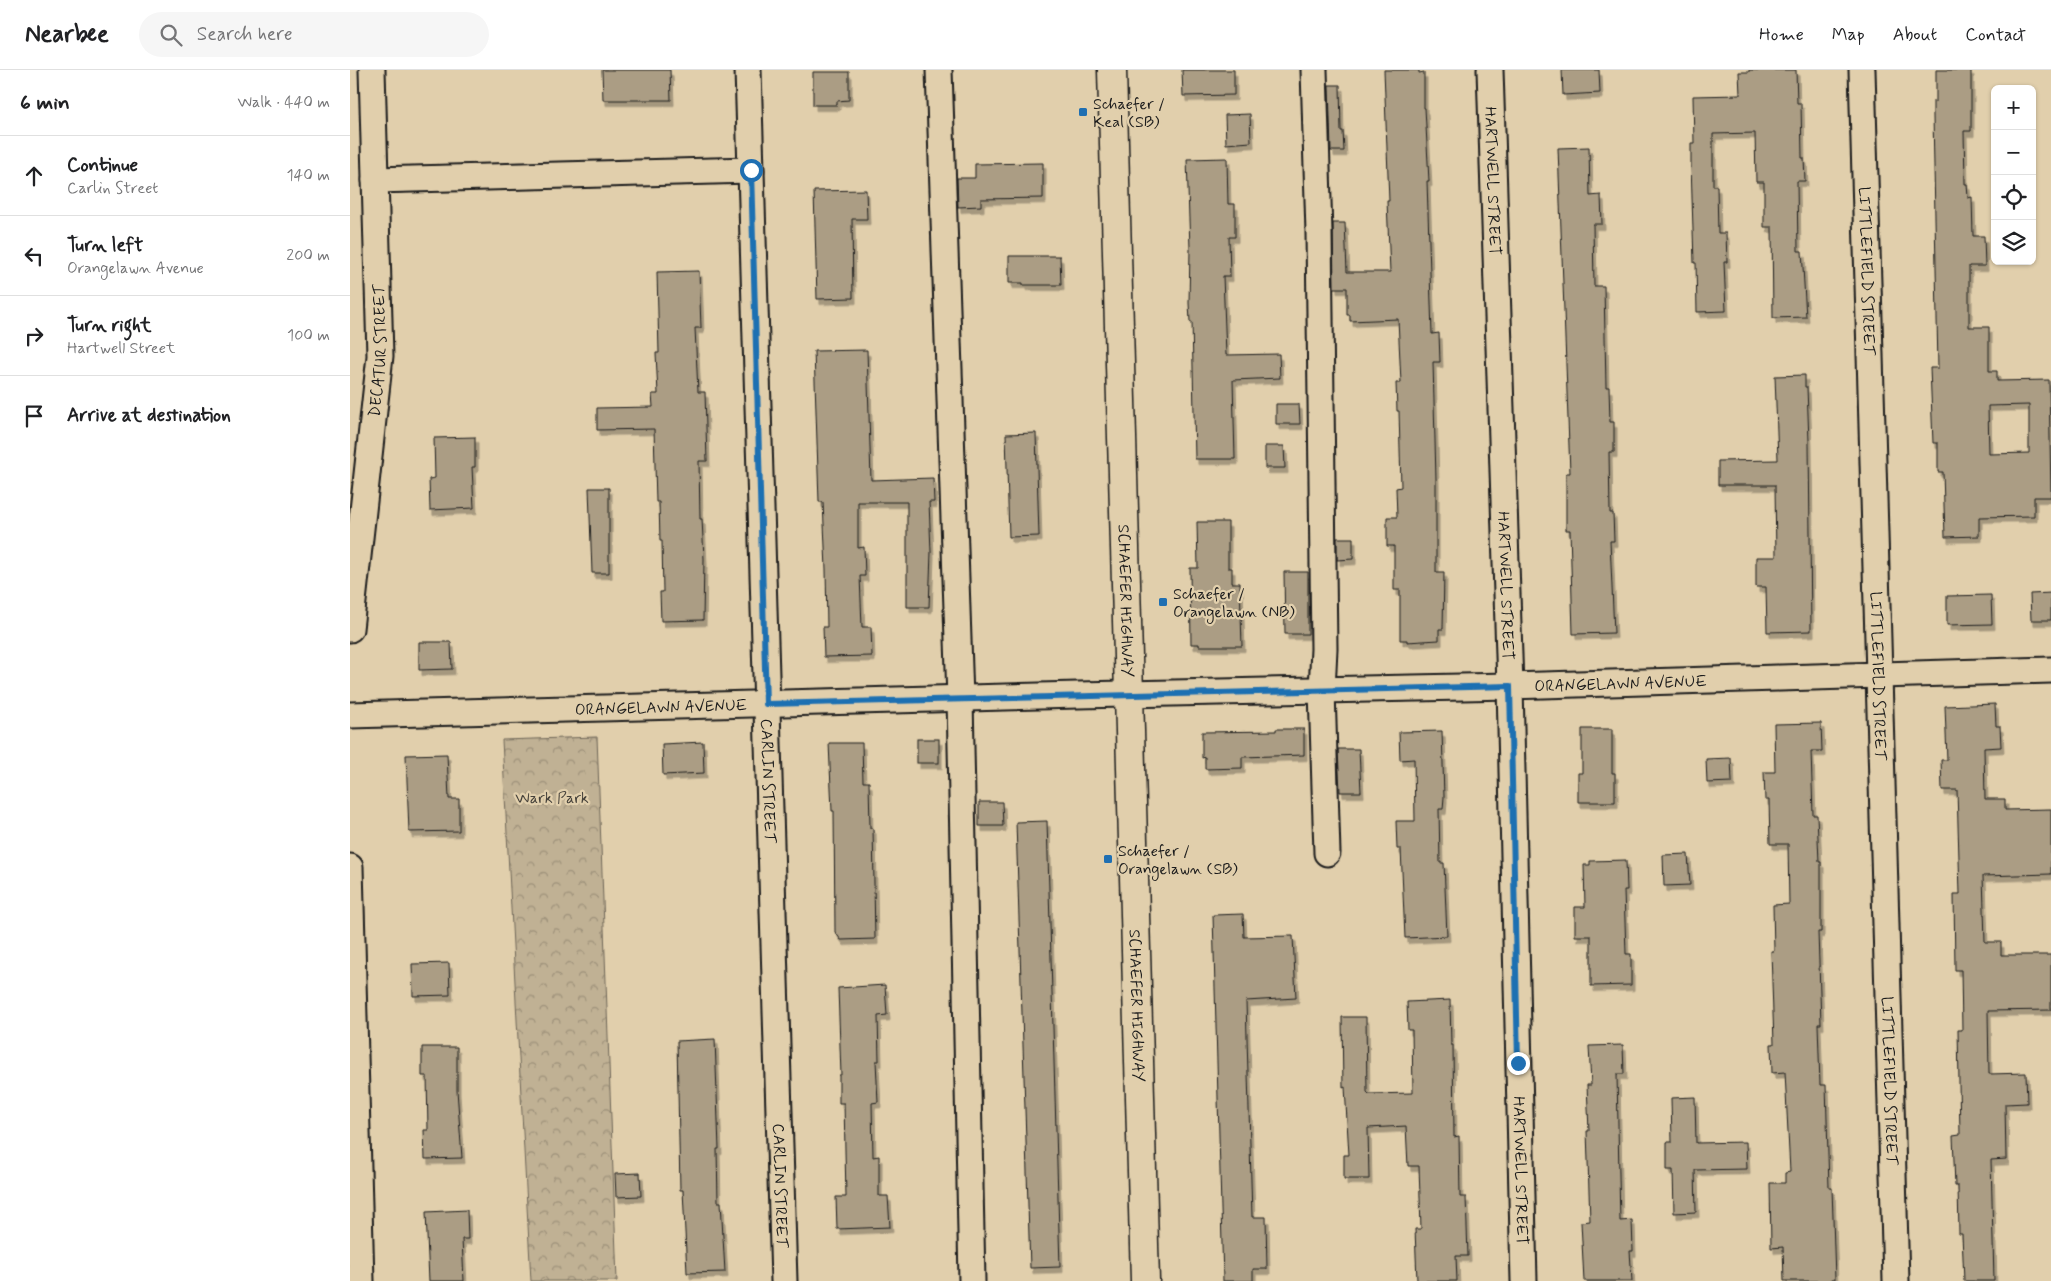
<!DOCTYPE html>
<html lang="en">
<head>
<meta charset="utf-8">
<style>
  body { margin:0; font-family:Mynerve,sans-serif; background:#f6f6f6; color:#202124 }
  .controls { position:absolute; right:15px; top:15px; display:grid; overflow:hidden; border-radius:8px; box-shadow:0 1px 4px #0004 }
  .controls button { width:45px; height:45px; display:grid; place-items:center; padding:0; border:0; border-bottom:1px solid #e0e0e0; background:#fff; color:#202124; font:25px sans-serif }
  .stop { position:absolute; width:15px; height:15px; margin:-11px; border:4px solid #1f6fb2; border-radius:50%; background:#fff }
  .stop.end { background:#1f6fb2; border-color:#fff; box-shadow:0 1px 5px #0008 }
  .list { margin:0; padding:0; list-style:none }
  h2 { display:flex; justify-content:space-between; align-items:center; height:65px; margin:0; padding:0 20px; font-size:21px }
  h2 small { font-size:16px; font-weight:400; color:#757577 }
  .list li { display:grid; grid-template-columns:32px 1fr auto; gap:15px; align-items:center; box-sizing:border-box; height:80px; padding:0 20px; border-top:1px solid #e0e0e0 }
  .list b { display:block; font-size:19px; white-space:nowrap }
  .list p { margin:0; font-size:16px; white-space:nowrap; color:#757577 }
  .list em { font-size:16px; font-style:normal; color:#757577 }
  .icon { flex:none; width:28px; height:28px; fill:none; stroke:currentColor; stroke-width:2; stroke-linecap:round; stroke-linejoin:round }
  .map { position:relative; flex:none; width:1701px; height:1211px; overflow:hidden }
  header { display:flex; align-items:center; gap:30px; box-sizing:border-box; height:70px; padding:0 25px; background:#fff; border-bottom:1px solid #e0e0e0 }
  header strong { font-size:24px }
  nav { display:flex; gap:28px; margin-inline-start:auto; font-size:18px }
  .search { width:350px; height:45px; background:#f6f6f6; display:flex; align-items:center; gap:12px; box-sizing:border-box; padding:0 18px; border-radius:28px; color:#757577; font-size:19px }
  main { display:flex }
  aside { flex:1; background:#fff }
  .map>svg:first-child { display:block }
</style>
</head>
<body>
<header>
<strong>Nearbee</strong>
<div class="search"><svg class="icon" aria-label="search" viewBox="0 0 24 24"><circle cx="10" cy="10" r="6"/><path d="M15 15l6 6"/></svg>Search here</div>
<nav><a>Home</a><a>Map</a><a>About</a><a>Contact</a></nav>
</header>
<main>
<aside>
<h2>6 min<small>Walk · 440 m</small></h2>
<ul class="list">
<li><svg class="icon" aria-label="ahead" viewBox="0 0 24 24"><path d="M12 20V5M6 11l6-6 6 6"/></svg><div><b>Continue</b><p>Carlin Street</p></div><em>140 m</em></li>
<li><svg class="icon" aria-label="left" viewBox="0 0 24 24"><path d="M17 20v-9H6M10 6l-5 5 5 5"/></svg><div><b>Turn left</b><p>Orangelawn Avenue</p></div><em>200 m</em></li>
<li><svg class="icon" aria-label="right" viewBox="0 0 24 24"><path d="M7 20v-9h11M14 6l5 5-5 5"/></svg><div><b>Turn right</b><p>Hartwell Street</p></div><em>100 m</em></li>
<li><svg class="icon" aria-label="arrive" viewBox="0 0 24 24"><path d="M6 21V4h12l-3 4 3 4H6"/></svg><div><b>Arrive at destination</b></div></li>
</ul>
</aside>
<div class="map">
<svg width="1701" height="1211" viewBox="0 0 1701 1211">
  <defs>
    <pattern id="forest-crowns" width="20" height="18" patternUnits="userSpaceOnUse" patternTransform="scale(1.25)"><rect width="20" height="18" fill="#c0b194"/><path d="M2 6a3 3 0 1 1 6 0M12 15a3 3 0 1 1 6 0" fill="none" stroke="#9b8f78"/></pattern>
    <filter id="shadow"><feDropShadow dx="3" dy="5.5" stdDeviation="0" flood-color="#0004"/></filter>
  </defs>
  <rect width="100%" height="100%" fill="#e1cfac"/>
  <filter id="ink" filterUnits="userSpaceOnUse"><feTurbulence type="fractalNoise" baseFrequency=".02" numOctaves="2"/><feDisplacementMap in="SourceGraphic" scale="10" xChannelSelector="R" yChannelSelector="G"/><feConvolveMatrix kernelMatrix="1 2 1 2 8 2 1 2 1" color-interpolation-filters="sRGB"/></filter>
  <g filter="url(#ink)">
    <path fill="url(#forest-crowns)" stroke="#6e6658" d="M 247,667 L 267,1211 L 181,1211 L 152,670 Z"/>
    <g fill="#ab9d84" stroke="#1c1c1c" fill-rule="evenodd" filter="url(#shadow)">
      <path d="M 252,0 L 320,0 L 321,30 L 253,30 Z"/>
      <path d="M 832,0 L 884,0 L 884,25 L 833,26 Z"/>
      <path d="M 1034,0 L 1069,0 L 1069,3 L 1074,2 L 1074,38 L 1075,38 L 1079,111 L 1077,111 L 1082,264 L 1089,263 L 1090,292 L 1083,292 L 1086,410 L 1086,502 L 1094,502 L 1093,559 L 1089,559 L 1089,570 L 1057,572 L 1057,570 L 1050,570 L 1050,520 L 1044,520 L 1044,476 L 1037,476 L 1037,447 L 1047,447 L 1046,418 L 1051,417 L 1049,341 L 1047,341 L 1046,313 L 1051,313 L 1048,249 L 1000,251 L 1000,245 L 997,245 L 997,218 L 984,218 L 983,153 L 995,153 L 997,202 L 1040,202 L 1037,131 L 1039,131 Z"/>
      <path d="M 1212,0 L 1249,0 L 1250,23 L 1213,25 Z"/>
      <path d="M 1399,0 L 1446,0 L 1447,33 L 1451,33 L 1452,88 L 1454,88 L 1455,111 L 1447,111 L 1448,181 L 1452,181 L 1456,247 L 1423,248 L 1422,157 L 1414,157 L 1414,112 L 1406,112 L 1405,63 L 1363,64 L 1363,116 L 1367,116 L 1368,163 L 1376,163 L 1377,192 L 1374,192 L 1376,241 L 1347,242 L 1346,193 L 1344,193 L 1341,94 L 1341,73 L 1344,73 L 1343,26 L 1390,25 L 1389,2 L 1399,2 Z"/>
      <path d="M 1586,0 L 1621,0 L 1621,61 L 1614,61 L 1615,114 L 1617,114 L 1618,128 L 1622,127 L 1623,166 L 1634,166 L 1635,196 L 1619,196 L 1619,257 L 1639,257 L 1639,301 L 1647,301 L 1647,311 L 1699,310 L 1701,427 L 1684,427 L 1684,446 L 1629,447 L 1629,466 L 1595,467 L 1593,402 L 1588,402 L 1588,373 L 1583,373 L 1580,298 L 1588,298 L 1583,46 L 1583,31 L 1586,31 ZM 1679,335 L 1679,383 L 1639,384 L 1638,336 Z"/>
      <path d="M 463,2 L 499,2 L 499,30 L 487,31 L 487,35 L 463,35 Z"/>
      <path d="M 979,15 L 990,15 L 991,61 L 993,61 L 994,81 L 981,81 Z"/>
      <path d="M 900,44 L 901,72 L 876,74 L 875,45 Z"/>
      <path d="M 1239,77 L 1240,126 L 1251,125 L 1252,154 L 1243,154 L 1244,216 L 1254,216 L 1256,317 L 1259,317 L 1260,352 L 1264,352 L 1264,382 L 1259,382 L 1260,443 L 1263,443 L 1264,471 L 1260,471 L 1264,563 L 1223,564 L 1220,460 L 1216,460 L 1216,403 L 1220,403 L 1208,78 Z"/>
      <path d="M 877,88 L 878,134 L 885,134 L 885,167 L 879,167 L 880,206 L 873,206 L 876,285 L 929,284 L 930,308 L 883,310 L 885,389 L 845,389 L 842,252 L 840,252 L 839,233 L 840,179 L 837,89 Z"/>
      <path d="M 693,93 L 693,128 L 631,129 L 631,136 L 608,137 L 607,108 L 625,108 L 625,94 Z"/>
      <path d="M 516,120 L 517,149 L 502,149 L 503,228 L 467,229 L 464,121 Z"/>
      <path d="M 659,186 L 710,186 L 711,215 L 673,215 L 673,213 L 659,213 Z"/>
      <path d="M 349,201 L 351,258 L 345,258 L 348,322 L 355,322 L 357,391 L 349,391 L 350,449 L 352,449 L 354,489 L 353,550 L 311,551 L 310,522 L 313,522 L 312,471 L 310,471 L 309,432 L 306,432 L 304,359 L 247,360 L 247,338 L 303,337 L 302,324 L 308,324 L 306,283 L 309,283 L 307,202 Z"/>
      <path d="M 517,280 L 521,410 L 583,408 L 584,432 L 579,432 L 581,482 L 579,537 L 557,537 L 557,432 L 508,432 L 508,478 L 514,477 L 515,506 L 510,506 L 512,557 L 521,557 L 522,586 L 474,587 L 473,557 L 477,557 L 476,499 L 473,432 L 469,432 L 464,281 Z"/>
      <path d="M 1455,305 L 1455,317 L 1457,317 L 1459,372 L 1461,561 L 1417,562 L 1416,517 L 1406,517 L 1406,487 L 1426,487 L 1425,415 L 1368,415 L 1368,391 L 1428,390 L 1425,306 Z"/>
      <path d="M 926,334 L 949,334 L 950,354 L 926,354 Z"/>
      <path d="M 686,363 L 689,466 L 659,467 L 656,364 Z"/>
      <path d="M 125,367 L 125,397 L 122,397 L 124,438 L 80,440 L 79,409 L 85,408 L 84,368 Z"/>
      <path d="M 915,376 L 934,376 L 935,398 L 915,398 Z"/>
      <path d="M 239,418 L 259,418 L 259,503 L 242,503 Z"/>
      <path d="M 847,452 L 878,452 L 878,498 L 882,498 L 882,513 L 890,513 L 892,576 L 849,576 L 849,574 L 841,574 L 840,498 L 848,498 Z"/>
      <path d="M 987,468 L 1003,468 L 1003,489 L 987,490 Z"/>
      <path d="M 934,502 L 958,502 L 958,564 L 935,564 Z"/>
      <path d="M 1701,523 L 1701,550 L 1681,550 L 1680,524 Z"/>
      <path d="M 1641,525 L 1642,554 L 1597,555 L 1597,526 Z"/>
      <path d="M 69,572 L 101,572 L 102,599 L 69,600 Z"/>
      <path d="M 1645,634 L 1646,656 L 1650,656 L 1651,677 L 1634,678 L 1635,729 L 1655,729 L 1655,740 L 1701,739 L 1701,804 L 1633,806 L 1635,872 L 1651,872 L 1651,885 L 1701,885 L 1701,940 L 1638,941 L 1639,1004 L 1676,1003 L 1677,1033 L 1655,1034 L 1656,1089 L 1641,1090 L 1644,1211 L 1614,1211 L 1612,1164 L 1609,1164 L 1608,1116 L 1605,1116 L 1603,1066 L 1610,1065 L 1608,960 L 1612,960 L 1611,900 L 1605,900 L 1604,824 L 1610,824 L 1607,720 L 1592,720 L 1591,690 L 1597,690 L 1595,636 Z"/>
      <path d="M 1471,653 L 1472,681 L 1461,681 L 1463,745 L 1467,745 L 1469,792 L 1471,792 L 1471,862 L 1468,862 L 1471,954 L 1468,954 L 1470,1015 L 1476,1015 L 1479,1118 L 1482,1118 L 1485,1209 L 1481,1209 L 1481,1211 L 1434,1211 L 1433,1177 L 1421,1178 L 1420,1113 L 1435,1113 L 1435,1103 L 1440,1102 L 1435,1002 L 1422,1003 L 1421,974 L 1424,974 L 1421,881 L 1424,881 L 1423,835 L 1439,834 L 1438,774 L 1420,774 L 1419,730 L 1415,730 L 1414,702 L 1425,702 L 1424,654 Z"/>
      <path d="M 926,659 L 954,659 L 954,685 L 892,687 L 892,698 L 855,699 L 855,687 L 852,688 L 852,662 L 926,661 Z"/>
      <path d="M 1232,659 L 1262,659 L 1262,703 L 1265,703 L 1265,732 L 1228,732 L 1228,703 L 1232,703 Z"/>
      <path d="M 1092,661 L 1094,727 L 1093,739 L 1089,739 L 1090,793 L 1094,793 L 1097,866 L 1055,868 L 1051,779 L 1047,779 L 1046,751 L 1065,751 L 1064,689 L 1050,690 L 1049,662 Z"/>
      <rect x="567" y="669" width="22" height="24"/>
      <path d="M 353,672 L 354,703 L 313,705 L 312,674 Z"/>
      <path d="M 479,673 L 512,673 L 513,712 L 519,712 L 520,758 L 523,758 L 525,869 L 491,870 L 485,862 L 484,741 L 482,741 Z"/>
      <path d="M 988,679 L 1009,679 L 1011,722 L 990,722 Z"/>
      <path d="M 97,684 L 99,729 L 109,729 L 109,761 L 59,762 L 56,685 Z"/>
      <path d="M 1381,688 L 1382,712 L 1357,713 L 1356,689 Z"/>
      <path d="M 629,732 L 652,732 L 653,756 L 629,756 Z"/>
      <path d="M 697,751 L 710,1197 L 680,1198 L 666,752 Z"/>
      <path d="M 1338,784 L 1340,815 L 1314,816 L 1313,785 Z"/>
      <path d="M 1276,790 L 1277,820 L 1274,820 L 1276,884 L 1281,884 L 1281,915 L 1241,916 L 1241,866 L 1225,866 L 1225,837 L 1235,837 L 1234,795 L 1240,795 L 1240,791 Z"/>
      <path d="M 893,844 L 894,867 L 943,866 L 946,928 L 896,931 L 902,1147 L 916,1147 L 917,1199 L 903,1199 L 903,1211 L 873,1211 L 863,845 Z"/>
      <path d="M 99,893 L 100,925 L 63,926 L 62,894 Z"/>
      <path d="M 535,915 L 537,945 L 528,946 L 529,991 L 526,991 L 528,1032 L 522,1033 L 523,1087 L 529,1086 L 529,1126 L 538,1126 L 540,1157 L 487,1159 L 486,1127 L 496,1127 L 494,1033 L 489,1033 L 489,1005 L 491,1005 L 488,918 Z"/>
      <path d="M 1100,930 L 1101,975 L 1103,975 L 1104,1067 L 1109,1066 L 1110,1127 L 1116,1127 L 1118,1186 L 1106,1186 L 1107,1211 L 1067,1211 L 1065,1159 L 1071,1159 L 1069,1096 L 1058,1096 L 1056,1056 L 1018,1058 L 1019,1109 L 994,1109 L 994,1085 L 999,1085 L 995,1017 L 993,1018 L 992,947 L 1016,947 L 1017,1022 L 1019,1024 L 1063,1023 L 1062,960 L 1058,960 L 1057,932 Z"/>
      <path d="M 365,969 L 369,1079 L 367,1079 L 368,1132 L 371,1132 L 375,1202 L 337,1203 L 333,1120 L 330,1120 L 327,971 Z"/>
      <path d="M 1273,975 L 1274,1004 L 1267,1004 L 1269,1105 L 1270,1151 L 1282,1150 L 1283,1181 L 1280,1181 L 1282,1211 L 1234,1211 L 1231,1152 L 1240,1151 L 1237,1061 L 1239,1061 L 1237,1015 L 1241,1015 L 1239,976 Z"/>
      <path d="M 72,977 L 107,977 L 107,1020 L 112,1088 L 75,1089 L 74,1060 L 78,1060 L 77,1006 L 72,1006 Z"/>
      <path d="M 1345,1027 L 1346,1073 L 1396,1072 L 1397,1099 L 1345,1100 L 1346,1142 L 1324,1143 L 1323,1100 L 1317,1100 L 1317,1072 L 1322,1072 L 1321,1028 Z"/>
      <path d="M 290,1103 L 291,1126 L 266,1127 L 265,1104 Z"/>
      <path d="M 117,1140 L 118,1169 L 112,1169 L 114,1211 L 79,1211 L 76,1142 Z"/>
    </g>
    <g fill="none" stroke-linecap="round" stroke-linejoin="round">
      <g stroke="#1c1c1c" stroke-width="29">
        <g id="minor">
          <path id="s1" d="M 398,0 L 434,1211"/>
          <path d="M 589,0 L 610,629 L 622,1211"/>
          <path d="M 964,0 L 969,163 L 974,579 L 972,620 L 977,783"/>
          <path id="s2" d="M 1140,0 L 1160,616 L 1174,1211"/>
          <path id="s3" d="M 1512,0 L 1546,1211"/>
          <path d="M 25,110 L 401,100"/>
          <path id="s4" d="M 0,559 L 30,286 L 22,0"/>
          <path id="s5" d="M 0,645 L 728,625 L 1160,616 L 1701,600"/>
          <path d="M 0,797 L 11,1211"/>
        </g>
      </g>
      <g stroke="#1c1c1c" stroke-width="31">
        <g id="major">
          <path id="s6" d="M 762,0 L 795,1211"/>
        </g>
      </g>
      <use href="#minor" stroke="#e1cfac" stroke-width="25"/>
      <use href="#major" stroke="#e1cfac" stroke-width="28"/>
    </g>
  </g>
  <g fill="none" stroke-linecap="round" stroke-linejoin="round" filter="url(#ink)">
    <path stroke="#1f6fb2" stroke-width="6" d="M 401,100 L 416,634 L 1160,616 L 1168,993"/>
  </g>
  <g fill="#1f6fb2" stroke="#e1cfac" stroke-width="2">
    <rect x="728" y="37" width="10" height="10" rx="2.5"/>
    <rect x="808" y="527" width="10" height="10" rx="2.5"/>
    <rect x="753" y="784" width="10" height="10" rx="2.5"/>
  </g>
  <g text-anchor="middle" stroke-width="4.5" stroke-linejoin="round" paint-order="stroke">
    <g font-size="16" fill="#1c1c1c" stroke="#e1cfac" text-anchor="start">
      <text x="743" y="39">Schaefer /<tspan x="743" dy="18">Keal (SB)</tspan></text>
      <text x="823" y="529">Schaefer /<tspan x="823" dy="18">Orangelawn (NB)</tspan></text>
      <text x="768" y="786">Schaefer /<tspan x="768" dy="18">Orangelawn (SB)</tspan></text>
    </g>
    <g font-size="16" fill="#1c1c1c" stroke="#e1cfac">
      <text dy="6" stroke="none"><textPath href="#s2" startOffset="111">HARTWELL STREET</textPath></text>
      <text dy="6" stroke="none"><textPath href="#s3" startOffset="201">LITTLEFIELD STREET</textPath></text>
      <text dy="6" stroke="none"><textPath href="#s4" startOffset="280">DECATUR STREET</textPath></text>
      <text dy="6" stroke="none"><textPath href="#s2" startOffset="516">HARTWELL STREET</textPath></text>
      <text dy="6" stroke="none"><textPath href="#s6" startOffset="531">SCHAEFER HIGHWAY</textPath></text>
      <text dy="6" stroke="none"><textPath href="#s3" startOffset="606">LITTLEFIELD STREET</textPath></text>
      <text dy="6" stroke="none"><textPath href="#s5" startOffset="1271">ORANGELAWN AVENUE</textPath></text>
      <text dy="6" stroke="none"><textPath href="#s5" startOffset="311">ORANGELAWN AVENUE</textPath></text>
      <text dy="6" stroke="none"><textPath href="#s1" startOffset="711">CARLIN STREET</textPath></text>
      <text dy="6" stroke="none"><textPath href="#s6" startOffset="936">SCHAEFER HIGHWAY</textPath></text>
      <text dy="6" stroke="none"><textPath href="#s3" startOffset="1011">LITTLEFIELD STREET</textPath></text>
      <text dy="6" stroke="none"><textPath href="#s2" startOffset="1101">HARTWELL STREET</textPath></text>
      <text dy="6" stroke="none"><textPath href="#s1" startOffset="1116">CARLIN STREET</textPath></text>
    </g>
    <g font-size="16" fill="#45413a" stroke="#e1cfac">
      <text x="202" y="733">Wark Park</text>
    </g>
  </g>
</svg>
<div class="controls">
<button>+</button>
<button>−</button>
<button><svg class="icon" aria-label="locate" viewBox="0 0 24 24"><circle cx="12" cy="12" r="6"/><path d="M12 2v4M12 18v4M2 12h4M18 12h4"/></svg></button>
<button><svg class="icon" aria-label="layers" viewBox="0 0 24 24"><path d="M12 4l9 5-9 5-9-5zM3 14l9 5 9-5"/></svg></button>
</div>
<div class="stop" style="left:401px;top:100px"></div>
<div class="stop end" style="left:1168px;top:993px"></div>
</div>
</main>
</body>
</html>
